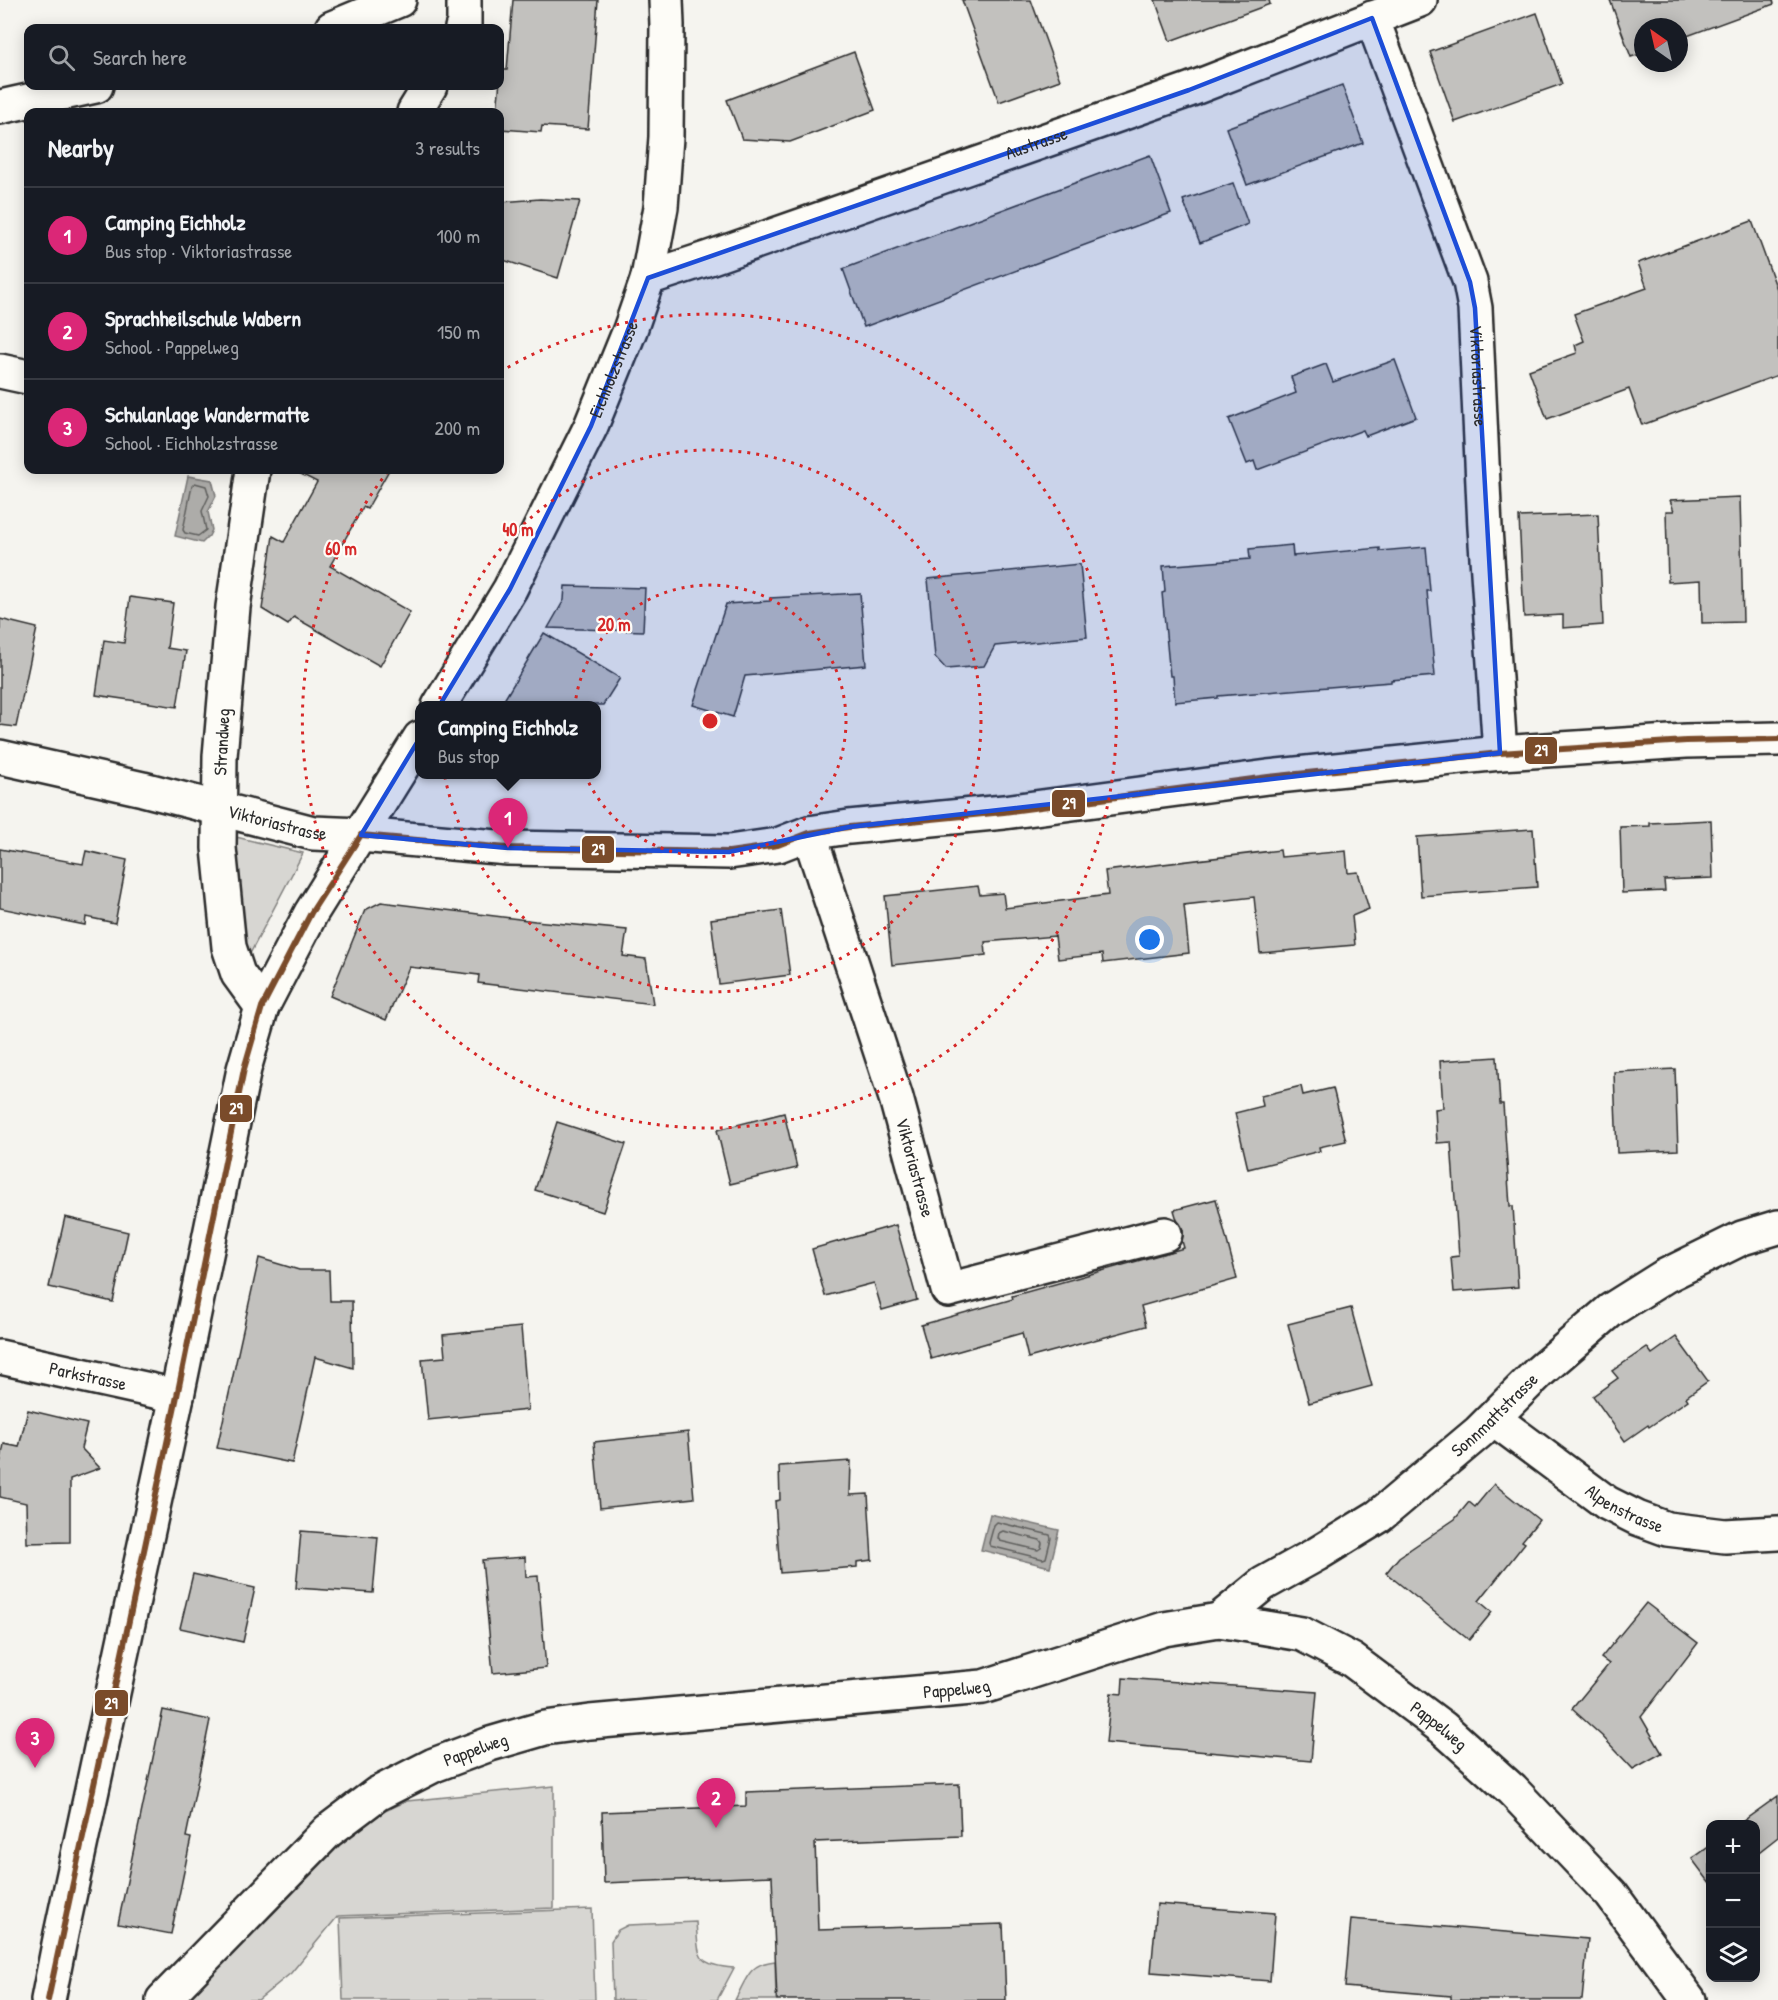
<!DOCTYPE html>
<html lang="en">
<head>
<meta charset="utf-8">
<style>
  body { margin:0; font-family:"Patrick Hand",sans-serif; background:#242831; color:#f1f3f6 }
  .controls { position:absolute; right:18px; bottom:18px; display:grid; overflow:hidden; border-radius:12px; box-shadow:0 3px 15px #0003 }
  .controls button { width:54px; height:54px; display:grid; place-items:center; padding:0; border:0; border-bottom:2px solid #363941; background:#171b24; color:#f1f3f6; font:30px sans-serif }
  .compass { position:absolute; left:1634px; top:18px; width:54px; height:54px; border-radius:50%; background:#171b24; box-shadow:0 3px 15px #0003; rotate:326deg }
  .you { position:absolute; left:1150px; top:940px; width:21px; height:21px; margin:-15px; border:4px solid #fff; border-radius:50%; background:#1a73e8; box-shadow:0 0 0 9px #1a73e833 }
  .badge { display:grid; place-items:center; width:39px; height:39px; border-radius:50%; background:#db2777; color:#fff; font-size:20px; font-weight:700 }
  .pin { position:absolute; translate:-50% -50px; filter:drop-shadow(0 2px 3px #0008) }
  .pin::after { content:''; position:absolute; top:32px; width:21px; height:18px; background:inherit; clip-path:polygon(0 0,100% 0,50% 100%) }
  .popup { position:absolute; left:415px; top:701px; width:186px; height:78px; box-sizing:border-box; display:grid; place-content:center; border-radius:12px; background:#171b24; filter:drop-shadow(0 2px 4px #0005); font-size:20px; white-space:nowrap; color:#9ea1a6 }
  .popup b { font-size:22px; color:#f1f3f6 }
  .popup::after { content:''; position:absolute; left:50%; top:100%; margin-left:-12px; border:12px solid transparent; border-top-color:#171b24 }
  .list { margin:0; padding:0; list-style:none }
  h2 { display:flex; justify-content:space-between; align-items:center; height:78px; margin:0; padding:0 24px; font-size:26px }
  h2 small { font-size:20px; font-weight:400; color:#9ea1a6 }
  .list li { display:grid; grid-template-columns:39px 1fr auto; gap:18px; align-items:center; box-sizing:border-box; height:96px; padding:0 24px; border-top:2px solid #363941 }
  .list b { display:block; font-size:22px; white-space:nowrap }
  .list p { margin:0; font-size:20px; white-space:nowrap; color:#9ea1a6 }
  .list em { font-size:20px; font-style:normal; color:#9ea1a6 }
  .icon { flex:none; width:33px; height:33px; fill:none; stroke:currentColor; stroke-width:2; stroke-linecap:round; stroke-linejoin:round }
  .map { position:relative; flex:none; width:1778px; height:2000px; overflow:hidden }
  .search { position:absolute; background:#171b24; box-shadow:0 3px 15px #0003; left:24px; top:24px; width:480px; height:66px; display:flex; align-items:center; gap:15px; box-sizing:border-box; padding:0 21px; border-radius:12px; color:#9ea1a6; font-size:22px }
  .panel { position:absolute; background:#171b24; box-shadow:0 3px 15px #0003; left:24px; top:108px; width:480px; height:366px; border-radius:12px }
  .map>svg:first-child { display:block }
</style>
</head>
<body>
<div class="map">
<svg width="1778" height="2000" viewBox="0 0 1778 2000">
  <rect width="100%" height="100%" fill="#f5f4ef"/>
  <filter id="ink" filterUnits="userSpaceOnUse"><feTurbulence type="fractalNoise" baseFrequency=".0167" numOctaves="2"/><feDisplacementMap in="SourceGraphic" scale="12" xChannelSelector="R" yChannelSelector="G"/><feConvolveMatrix kernelMatrix="1 2 1 2 8 2 1 2 1" color-interpolation-filters="sRGB"/></filter>
  <g filter="url(#ink)">
    <g fill="#d7d6d2" stroke="#81807e" stroke-width="1.5">
      <path d="M 236,837 L 303,853 L 243,967 L 235,939 Z"/>
      <path d="M 554,1786 L 554,1908 L 338,1916 L 291,1973 L 258,2000 L 187,2000 L 339,1844 L 385,1811 L 407,1801 Z"/>
      <path d="M 592,1909 L 595,2000 L 343,2000 L 340,1918 Z"/>
      <path d="M 696,1922 C 699,1957 695,1965 734,1968 L 717,2000 L 613,2000 L 611,1941 L 618,1930 L 628,1925 Z"/>
      <path d="M 775,1961 L 776,2000 L 735,2000 C 747,1978 748,1964 775,1961 Z"/>
    </g>
    <g fill="#adaca9" stroke="#797877" stroke-width="1.5">
      <path d="M 188,476 L 212,480 L 216,496 L 208,512 L 212,530 L 209,536 L 202,543 L 175,536 Z"/>
      <path d="M 990,1514 L 1059,1530 L 1050,1567 L 981,1550 Z"/>
    </g>
    <g fill="none" stroke-linecap="round" stroke-linejoin="round">
      <g stroke="#5f5f5d" stroke-width="1.5">
        <path d="M 195,483 L 206,486 L 209,496 L 202,511 L 206,530 L 198,536 L 185,533 L 183,530 L 192,486 Z"/>
        <path d="M 997,1522 L 1050,1535 L 1051,1538 L 1046,1558 L 1043,1559 L 990,1546 L 989,1543 L 994,1525 Z"/>
        <path d="M 1003,1531 L 1040,1540 L 1042,1543 L 1041,1548 L 1038,1550 L 1000,1541 L 998,1538 L 999,1533 Z"/>
      </g>
    </g>
    <g fill="#c2c1be" stroke="#2b2b2b" stroke-width="1.5">
      <path d="M 513,0 L 598,0 L 588,129 L 542,126 L 541,132 L 500,129 L 500,112 L 497,112 L 501,70 L 507,70 Z"/>
      <path d="M 962,0 L 1031,0 L 1060,80 L 999,102 Z"/>
      <path d="M 1155,0 L 1269,0 L 1270,4 L 1170,41 Z"/>
      <path d="M 1610,0 L 1773,0 L 1774,4 L 1679,39 L 1679,27 L 1643,27 L 1643,53 L 1631,57 Z"/>
      <path d="M 1537,13 L 1562,84 L 1455,122 L 1430,52 Z"/>
      <path d="M 854,52 L 875,110 L 790,142 L 742,139 L 727,100 Z"/>
      <path d="M 1342,85 L 1363,143 L 1247,185 L 1226,128 Z"/>
      <path d="M 1150,155 L 1171,213 L 864,327 L 843,269 Z"/>
      <path d="M 1233,183 L 1248,224 L 1200,243 L 1183,200 Z"/>
      <path d="M 540,199 L 580,201 L 558,278 L 500,259 L 500,202 Z"/>
      <path d="M 1752,221 L 1778,292 L 1778,375 L 1642,425 L 1629,389 L 1547,419 L 1529,370 L 1577,353 L 1575,345 L 1584,341 L 1574,314 L 1647,288 L 1638,263 Z"/>
      <path d="M 1395,360 L 1416,417 L 1366,436 L 1363,430 L 1257,470 L 1254,461 L 1247,464 L 1229,419 L 1296,393 L 1291,377 L 1326,364 L 1333,382 Z"/>
      <path d="M 293,470 L 389,470 L 367,509 L 363,507 L 330,566 L 410,612 L 380,666 L 294,617 L 288,625 L 262,609 L 273,536 L 284,542 L 317,482 Z"/>
      <path d="M 1740,497 L 1743,622 L 1702,623 L 1701,580 L 1668,582 L 1666,511 L 1674,511 L 1670,500 Z"/>
      <path d="M 1598,514 L 1603,625 L 1563,628 L 1563,615 L 1524,617 L 1519,517 Z"/>
      <path d="M 1292,545 L 1293,556 L 1380,548 L 1380,551 L 1426,547 L 1430,591 L 1427,591 L 1435,676 L 1391,680 L 1391,682 L 1218,696 L 1218,698 L 1175,702 L 1173,676 L 1170,676 L 1162,593 L 1165,592 L 1163,566 L 1250,559 L 1249,549 Z"/>
      <path d="M 1080,564 L 1087,637 L 995,646 L 984,666 L 946,669 L 935,657 L 928,579 Z"/>
      <path d="M 565,586 L 645,588 L 643,631 L 548,628 L 564,600 Z"/>
      <path d="M 860,593 L 866,665 L 745,676 L 733,717 L 693,705 L 726,604 L 770,601 L 770,598 Z"/>
      <path d="M 130,597 L 173,603 L 167,648 L 186,651 L 177,707 L 96,695 L 104,640 L 124,643 Z"/>
      <path d="M 0,619 L 37,628 L 16,727 L 0,725 Z"/>
      <path d="M 544,633 L 620,678 L 603,705 L 501,705 Z"/>
      <path d="M 1711,820 L 1713,878 L 1664,880 L 1665,891 L 1622,893 L 1620,827 L 1650,826 L 1650,823 Z"/>
      <path d="M 1533,829 L 1537,887 L 1421,896 L 1417,837 Z"/>
      <path d="M 0,849 L 83,864 L 86,851 L 127,860 L 115,923 L 86,917 L 85,925 L 0,908 Z"/>
      <path d="M 1280,850 L 1281,857 L 1346,851 L 1348,873 L 1358,872 L 1369,909 L 1352,916 L 1355,945 L 1260,953 L 1254,897 L 1184,905 L 1189,953 L 1103,963 L 1102,954 L 1058,959 L 1055,936 L 985,942 L 986,955 L 892,965 L 885,896 L 978,886 L 980,895 L 1003,893 L 1005,908 L 1108,895 L 1105,871 Z"/>
      <path d="M 381,902 L 535,921 L 627,930 L 623,956 L 646,959 L 653,1004 L 478,983 L 479,975 L 409,967 L 386,1020 L 330,996 L 365,910 Z"/>
      <path d="M 781,910 L 790,975 L 719,984 L 711,919 Z"/>
      <path d="M 1497,1057 L 1500,1104 L 1503,1104 L 1510,1206 L 1513,1206 L 1518,1287 L 1454,1292 L 1451,1257 L 1459,1256 L 1451,1142 L 1437,1143 L 1435,1109 L 1443,1108 L 1440,1061 Z"/>
      <path d="M 1675,1069 L 1678,1150 L 1617,1153 L 1614,1072 Z"/>
      <path d="M 1301,1086 L 1303,1095 L 1333,1088 L 1346,1141 L 1319,1147 L 1320,1151 L 1248,1169 L 1235,1113 L 1263,1106 L 1261,1096 Z"/>
      <path d="M 784,1113 L 797,1168 L 730,1184 L 717,1130 Z"/>
      <path d="M 557,1122 L 626,1144 L 603,1212 L 535,1190 Z"/>
      <path d="M 1216,1199 L 1237,1279 L 1141,1306 L 1146,1326 L 1028,1358 L 1022,1333 L 931,1359 L 921,1325 L 1013,1299 L 1012,1296 L 1184,1248 L 1182,1241 L 1183,1230 L 1177,1220 L 1174,1210 Z"/>
      <path d="M 65,1217 L 128,1232 L 113,1302 L 49,1287 Z"/>
      <path d="M 896,1225 L 917,1300 L 882,1310 L 874,1283 L 825,1296 L 812,1249 Z"/>
      <path d="M 259,1258 L 299,1270 L 329,1270 L 330,1301 L 352,1301 L 353,1368 L 315,1357 L 292,1463 L 217,1448 Z"/>
      <path d="M 1351,1308 L 1372,1386 L 1309,1403 L 1288,1324 Z"/>
      <path d="M 521,1327 L 528,1410 L 428,1420 L 422,1359 L 445,1357 L 443,1335 Z"/>
      <path d="M 1676,1337 L 1708,1381 L 1686,1397 L 1688,1400 L 1649,1427 L 1648,1425 L 1625,1441 L 1593,1396 L 1618,1378 L 1612,1371 L 1647,1347 L 1652,1354 Z"/>
      <path d="M 28,1410 L 87,1424 L 81,1448 L 100,1468 L 70,1479 L 70,1542 L 27,1543 L 26,1503 L 0,1497 L 0,1464 L 4,1444 L 19,1447 Z"/>
      <path d="M 688,1432 L 694,1498 L 600,1508 L 594,1442 Z"/>
      <path d="M 851,1461 L 850,1495 L 868,1494 L 872,1560 L 857,1562 L 857,1567 L 780,1573 L 775,1501 L 780,1500 L 779,1466 Z"/>
      <path d="M 1494,1484 L 1539,1520 L 1522,1541 L 1525,1543 L 1479,1601 L 1492,1612 L 1469,1640 L 1386,1573 L 1399,1557 L 1455,1519 L 1469,1502 L 1475,1507 Z"/>
      <path d="M 301,1531 L 378,1537 L 373,1593 L 296,1588 Z"/>
      <path d="M 525,1557 L 526,1577 L 538,1576 L 546,1668 L 493,1673 L 482,1560 Z"/>
      <path d="M 193,1574 L 255,1588 L 243,1642 L 180,1628 Z"/>
      <path d="M 1646,1603 L 1698,1643 L 1641,1717 L 1662,1753 L 1633,1769 L 1602,1736 L 1572,1709 L 1609,1664 L 1601,1658 Z"/>
      <path d="M 1123,1678 L 1317,1692 L 1311,1761 L 1106,1743 L 1111,1693 L 1122,1694 Z"/>
      <path d="M 163,1710 L 210,1720 L 186,1837 L 191,1838 L 171,1934 L 118,1924 Z"/>
      <path d="M 959,1784 L 961,1836 L 815,1842 L 818,1930 L 1003,1924 L 1006,2000 L 777,2000 L 772,1876 L 604,1883 L 602,1812 L 746,1806 L 746,1792 Z"/>
      <path d="M 1778,1796 L 1778,1837 L 1755,1855 L 1755,1824 L 1739,1824 Z"/>
      <path d="M 1710,1846 L 1710,1883 L 1692,1859 Z"/>
      <path d="M 1157,1904 L 1275,1913 L 1270,1981 L 1151,1972 Z"/>
      <path d="M 1351,1919 L 1588,1939 L 1582,2000 L 1451,2000 L 1451,1996 L 1345,1987 Z"/>
    </g>
    <g fill="none" stroke-linecap="round" stroke-linejoin="round">
      <g stroke="#2b2b2b" stroke-width="38">
        <g id="minor">
          <path id="s1" d="M 1372,18 L 1470,282 L 1475,308 L 1485,528 L 1500,753"/>
          <path d="M 332,28 L 399,0"/>
          <path d="M 462,28 L 464,25 L 464,0"/>
          <path d="M 0,107 L 96,86"/>
          <path d="M 414,112 L 430,86"/>
          <path id="s2" d="M 648,278 L 709,258 L 1189,90 L 1420,0"/>
          <path d="M 0,371 L 28,377"/>
          <path d="M 253,470 L 233,607 L 220,756 L 219,848 L 229,947 L 238,974 L 262,1007"/>
          <path id="s3" d="M 439,706 L 510,589 L 591,426 L 630,330 L 648,278 L 661,207 L 666,137 L 667,25 L 666,0"/>
          <path id="s4" d="M 0,757 L 143,789 L 313,833 L 361,835 L 508,848 L 729,852 L 778,845 L 809,833 L 849,827 L 1004,812 L 1268,777 L 1500,753 L 1686,741 L 1778,739"/>
          <path id="s5" d="M 809,833 L 896,1098 L 948,1290 L 1165,1234"/>
          <path id="s6" d="M 0,1357 L 177,1396"/>
          <path id="s7" d="M 1494,1419 L 1607,1503 L 1637,1518 L 1667,1529 L 1725,1536 L 1778,1533"/>
          <path id="s8" d="M 1219,1620 L 1263,1584 L 1317,1554 L 1379,1516 L 1479,1432 L 1538,1373 L 1611,1310 L 1665,1276 L 1742,1238 L 1778,1227"/>
          <path d="M 48,2000 L 61,1934 L 177,1396 L 244,1069 L 262,1007 L 311,913 L 420,738"/>
          <path id="s9" d="M 163,2000 L 328,1831 L 377,1794 L 434,1765 L 490,1744 L 545,1728 L 590,1722 L 983,1687 L 1164,1629 L 1219,1620 L 1302,1634 L 1352,1660 L 1443,1728 L 1512,1790 L 1611,1894 L 1689,2000"/>
        </g>
      </g>
      <use href="#minor" stroke="#fdfcf7" stroke-width="33"/>
      <g stroke="#fdfcf7" stroke-width="10">
        <g id="bus-1">
          <path d="M 361,835 L 508,848 L 729,852 L 778,845 L 809,833 L 849,827 L 1004,812 L 1268,777 L 1500,753 L 1686,741 L 1778,739"/>
          <path d="M 48,2000 L 177,1396 L 244,1069 L 262,1007 L 311,913 L 361,835"/>
        </g>
      </g>
      <use href="#bus-1" stroke="#7a4b2a" stroke-width="6"/>
    </g>
  </g>
  <path fill="#1d4ed8" fill-opacity="0.2" stroke="#1d4ed8" stroke-width="4.5" stroke-linejoin="round" d="M 1372,18 L 1470,282 L 1475,308 L 1500,753 L 849,827 L 729,852 L 508,848 L 361,835 L 510,589 L 591,426 L 648,278 L 1189,90 Z"/>
  <g fill="none" stroke="#d62828" stroke-width="3" stroke-dasharray="3 6">
    <circle cx="710" cy="721" r="136"/>
    <circle cx="710" cy="721" r="271"/>
    <path d="M500 372A407 407 0 1 1 389 470"/>
  </g>
  <g text-anchor="middle" stroke-width="4.5" stroke-linejoin="round" paint-order="stroke">
    <g font-size="18" fill="#2b2b2b" stroke="#fdfcf7">
      <text dy="6" stroke="none"><textPath href="#s2" startOffset="411">Austrasse</textPath></text>
      <text dy="6" stroke="none"><textPath href="#s3" startOffset="380">Eichholzstrasse</textPath></text>
      <text dy="6" stroke="none"><textPath href="#s1" startOffset="376">Viktoriastrasse</textPath></text>
      <text transform="translate(222 742) rotate(-87)" y="6">Strandweg</text>
      <text dy="6" stroke="none"><textPath href="#s4" startOffset="285">Viktoriastrasse</textPath></text>
      <text dy="6" stroke="none"><textPath href="#s5" startOffset="351">Viktoriastrasse</textPath></text>
      <text dy="6" stroke="none"><textPath href="#s6" startOffset="90">Parkstrasse</textPath></text>
      <text dy="6" stroke="none"><textPath href="#s8" startOffset="345">Sonnmattstrasse</textPath></text>
      <text dy="6" stroke="none"><textPath href="#s7" startOffset="159">Alpenstrasse</textPath></text>
      <text dy="6" stroke="none"><textPath href="#s9" startOffset="892">Pappelweg</textPath></text>
      <text dy="6" stroke="none"><textPath href="#s9" startOffset="1414">Pappelweg</textPath></text>
      <text dy="6" stroke="none"><textPath href="#s9" startOffset="406">Pappelweg</textPath></text>
    </g>
  </g>
  <circle cx="710" cy="721" r="9" fill="#d62828" stroke="#fdfcf7" stroke-width="3"/>
  <g font-size="18" text-anchor="middle" font-weight="bold" fill="#d62828" stroke="#fdfcf7" stroke-width="4.5" stroke-linejoin="round" paint-order="stroke">
    <text x="518" y="536">40 m</text>
    <text x="341" y="555">60 m</text>
    <text x="614" y="631">20 m</text>
  </g>
  <g stroke="#fdfcf7" stroke-width="2">
    <rect x="1524" y="736" width="34" height="29" rx="6" fill="#7a4b2a"/>
    <rect x="1051" y="789" width="35" height="29" rx="6" fill="#7a4b2a"/>
    <rect x="581" y="835" width="34" height="29" rx="6" fill="#7a4b2a"/>
    <rect x="219" y="1094" width="34" height="29" rx="6" fill="#7a4b2a"/>
    <rect x="94" y="1689" width="35" height="28" rx="6" fill="#7a4b2a"/>
  </g>
  <g font-size="16" text-anchor="middle" font-weight="bold" fill="#fff">
    <text x="1541" y="756">29</text>
    <text x="1069" y="809">29</text>
    <text x="598" y="855">29</text>
    <text x="236" y="1114">29</text>
    <text x="111" y="1709">29</text>
  </g>
</svg>
<div class="controls">
<button>+</button>
<button>−</button>
<button><svg class="icon" aria-label="layers" viewBox="0 0 24 24"><path d="M12 4l9 5-9 5-9-5zM3 14l9 5 9-5"/></svg></button>
</div>
<svg class="compass" viewBox="-18 -18 36 36"><path d="M0-13l5 13h-10z" fill="#e53935"/><path d="M0 13l5-13h-10z" fill="#9ea1a6"/></svg>
<div class="you"></div>
<div class="pin badge" style="left:508px;top:848px">1</div>
<div class="popup"><b>Camping Eichholz</b>Bus stop</div>
<div class="pin badge" style="left:716px;top:1828px">2</div>
<div class="pin badge" style="left:35px;top:1768px">3</div>
<div class="search"><svg class="icon" aria-label="search" viewBox="0 0 24 24"><circle cx="10" cy="10" r="6"/><path d="M15 15l6 6"/></svg>Search here</div>
<section class="panel">
<h2>Nearby<small>3 results</small></h2>
<ul class="list">
<li><span class="badge">1</span><div><b>Camping Eichholz</b><p>Bus stop · Viktoriastrasse</p></div><em>100 m</em></li>
<li><span class="badge">2</span><div><b>Sprachheilschule Wabern</b><p>School · Pappelweg</p></div><em>150 m</em></li>
<li><span class="badge">3</span><div><b>Schulanlage Wandermatte</b><p>School · Eichholzstrasse</p></div><em>200 m</em></li>
</ul>
</section>
</div>
</body>
</html>
